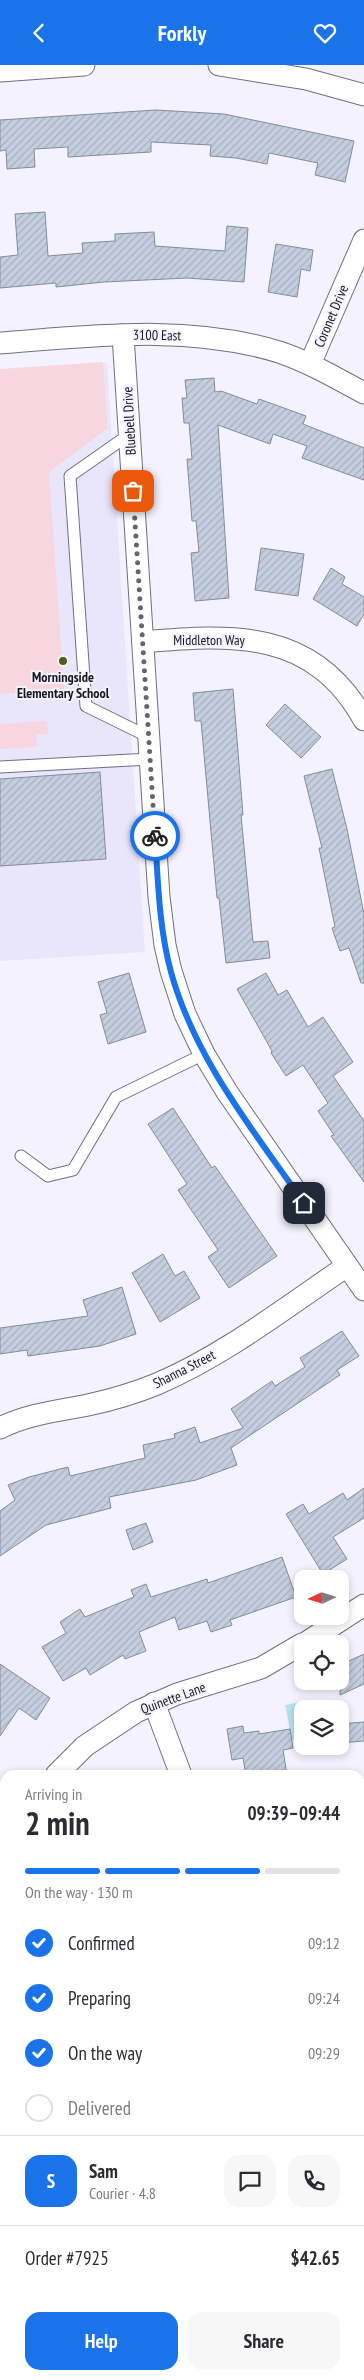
<!DOCTYPE html>
<html lang="en">
<head>
<meta charset="utf-8">
<style>
  body { margin:0; font-family:"PT Sans Narrow",sans-serif; background:#f7f7f7; color:#2b2b33; height:100vh; display:flex; flex-direction:column; font-size:19px; white-space:nowrap }
  * { box-sizing:border-box; margin:0 }
  p { font-size:16px; color:#7c7c81 }
  .icon { flex:none; width:28px; height:28px; fill:none; stroke:currentColor; stroke-width:2; stroke-linecap:round; stroke-linejoin:round }
  .map { position:relative; flex:1; overflow:hidden }
  .drawer { position:absolute; left:0px; top:1705px; width:365px; height:610px; display:flex; flex-direction:column; background:#fff; border-radius:15px 15px 0 0; box-shadow:0 2px 8px #0003 }
  .drawer>* { flex:none }
  .needle { width:32px; rotate:266deg }
  .controls { position:absolute; left:294px; top:1505px; display:grid; gap:10px }
  .controls a { display:grid; place-items:center; width:55px; height:55px; border-radius:10px; background:#fff; box-shadow:0 2px 8px #0003; font-size:25px }
  .pin { position:absolute; display:grid; place-items:center; width:42px; height:42px; color:#fff; margin:-21px; border-radius:10px; box-shadow:0 2px 8px #0006 }
  .courier { position:absolute; display:grid; place-items:center; width:50px; height:50px; margin:-25px; border:4px solid #1a73e8; border-radius:50%; background:#fff; color:#222; box-shadow:0 1px 6px #0007 }
  .head em { font-style:normal; font-weight:700 }
  .head div { display:flex; flex-direction:column-reverse }
  .head { display:flex; align-items:center; justify-content:space-between; height:85px; padding:0 25px }
  h1 { font-size:32px; font-weight:700; line-height:38px }
  .bar { display:grid; grid-template-columns:repeat(4,1fr); gap:8px 5px; align-content:center; height:60px; padding:0 25px }
  .bar i { height:6px; border-radius:4px; background:#e1e1e2 }
  .bar .current { background:#1a73e8 }
  .bar p { grid-column:span 4 }
  .line { display:flex; align-items:center; gap:12px; padding:0 25px; border-top:1px solid #e1e1e2 }
  .line div { flex:1 }
  .round { display:grid; place-items:center; flex:none; width:52px; height:52px; border-radius:15px; background:#f7f7f7 }
  ol { padding:0 25px; list-style:none }
  li { display:flex; align-items:center; gap:15px; height:55px }
  li p { margin-inline-start:auto }
  li .icon { padding:5px; border-radius:50%; background:#1a73e8; color:#fff; stroke-width:4 }
  li:last-child { color:#7c7c81 }
  li i { width:28px; height:28px; border:2px solid #e1e1e2; border-radius:50% }
  .action { display:flex; gap:10px; margin-top:auto; padding:10px 25px }
  .action a { flex:1; height:58px; border-radius:15px; background:#1a73e8; color:#fff; font-size:20px; font-weight:700; line-height:58px; text-align:center }
  .action a+a { background:#f7f7f7; color:#2b2b33 }
  header { display:flex; justify-content:space-between; align-items:center; height:65px; padding:0 25px; background:#1a73e8; color:#fff; font-size:22px; font-weight:700 }
  .map>svg:first-child { display:block }
  .built { fill:#e9e6fc }
  .green { fill:#f7d6df }
  .water { fill:#b9e2f3 }
  .building { fill:url(#building-hatch); stroke:#828c9c }
  .lines { fill:none; stroke-linecap:round; stroke-linejoin:round }
  .lane-casing { stroke:#716e7f; stroke-width:13 }
  .street-casing { stroke:#716e7f; stroke-width:23 }
  .lane { stroke:#fff; stroke-width:11 }
  .street { stroke:#fff; stroke-width:21 }
  .done { stroke:#66646d; stroke-width:5; stroke-dasharray:0 9 }
  .route { stroke:#1a73e8; stroke-width:6 }
  .poi-dot { fill:#4b6312; stroke:#f4f2fe; stroke-width:2 }
  .labels { text-anchor:middle; stroke-width:4; stroke-linejoin:round; paint-order:stroke }
  .street-label { font-size:14px; fill:#1a181f; stroke:#f4f2fe }
  .poi-label { font-size:14px; font-weight:bold; fill:#1a181f; stroke:#f4f2fe }
</style>
</head>
<body>
<header><svg class="icon" aria-label="back" viewBox="0 0 24 24"><path d="M15 5l-7 7 7 7"/></svg>Forkly<svg class="icon" aria-label="heart" viewBox="0 0 24 24"><path d="M12 20l-8-8c-3-5 5-10 8-4 3-6 11-1 8 4z"/></svg></header>
<div class="map">
<svg width="364" height="2315" viewBox="0 0 364 2315">
  <defs>
    <pattern id="building-hatch" width="6" height="6" patternUnits="userSpaceOnUse" patternTransform="scale(1.25)"><rect width="6" height="6" fill="#c3cedf"/><path d="M-1 1l2-2M0 6l6-6M5 7l2-2" fill="none" stroke="#a7b0bf"/></pattern>
  </defs>
  <rect width="100%" height="100%" fill="#f4f2fe"/>
  <path class="built" d="M107 298 145 887 0 896V305Z"/>
  <g class="green">
    <path d="M103 297 108 363 49 407 64 624 0 629V304Z"/>
    <path d="M47 656 48 669 36 670 37 682 0 684V659Z"/>
  </g>
  <path class="water" d="M301 1637 302 1673 292 1675 285 1640Z"/>
  <g class="building">
    <path d="M156 45 224 49 354 76 345 117 315 110 318 98 269 88 267 99 236 93 210 91 211 80 151 77V87L68 92V82L34 84 35 102 7 104 6 85 0 86V55Z"/>
    <path d="M45 147 48 191 83 188 82 178 115 176V169L154 167 155 181 225 186 227 161 248 163 244 217 187 213 104 217 56 222V218L0 223V192L18 190 15 149Z"/>
    <path d="M276 179 313 185 310 206 301 204 297 232 268 227Z"/>
    <path d="M214 313 215 327 221 326 257 339 259 334 306 351 303 359 364 383V415L302 393 307 381 273 369 270 379 218 360 229 533 195 536 191 488 199 487 196 456H192L187 394H192L189 358H184L182 333H187L185 315Z"/>
    <path d="M261 483 304 489 298 531 255 525Z"/>
    <path d="M331 503 345 512 342 519 364 532V549L357 561 313 534Z"/>
    <path d="M233 624 243 750H241L253 877 268 876 270 893 226 898 219 833H217L201 656H195L193 628Z"/>
    <path d="M285 639 321 672 301 693 266 660Z"/>
    <path d="M332 704 347 764 364 849V918H361L349 883 340 886 332 863 335 862 319 783H322L304 711Z"/>
    <path d="M100 707 106 794 0 801V714Z"/>
    <path d="M129 908 146 967 108 979 100 950 107 948 98 917Z"/>
    <path d="M266 908 278 930 287 925 308 962 323 952 353 997 333 1011 364 1056V1117L331 1071 334 1070 318 1046 328 1038 303 1000 286 1011 271 988 272 986 237 924Z"/>
    <path d="M173 1043 212 1103 215 1101 277 1191 229 1223 208 1192 218 1185 178 1125 187 1119 148 1059Z"/>
    <path d="M163 1189 175 1211 184 1206 200 1233 160 1257 132 1208Z"/>
    <path d="M122 1222 136 1269 100 1281 28 1291 27 1285 0 1289V1263L88 1251 83 1235Z"/>
    <path d="M342 1266 359 1291 337 1305 340 1310 231 1383 237 1400 196 1415 109 1432 111 1443 46 1460 0 1491V1446L15 1435 8 1420 29 1412 68 1402 70 1411 145 1393 143 1380 175 1373 174 1369 195 1362 200 1378 243 1363 231 1344 272 1316 275 1321 305 1302 300 1293Z"/>
    <path d="M364 1423V1453L333 1472 347 1494 323 1509 286 1449 303 1439 309 1449 343 1428 347 1435Z"/>
    <path d="M146 1458 153 1477 133 1485 126 1465Z"/>
    <path d="M282 1492 296 1532 230 1555 232 1560 211 1567 207 1556 179 1565 175 1552 139 1567 146 1586 125 1594 123 1590 90 1610 86 1603 63 1616 42 1582 66 1568 60 1557 80 1544 85 1552 134 1532 131 1525 146 1519 151 1532 207 1514 208 1518Z"/>
    <path d="M364 1589V1619L340 1630V1600Z"/>
    <path d="M0 1599 50 1633 36 1655 19 1643 0 1671Z"/>
    <path d="M364 1657V1676L340 1678V1659Z"/>
    <path d="M243 1661 244 1668 259 1666V1669L290 1664 293 1683 283 1685 287 1710H246L243 1693 232 1695 227 1664Z"/>
  </g>
  <g class="lines">
    <defs>
      <g id="lane">
        <path d="M130 369 70 411 86 641 149 672"/>
        <path d="M0 702 150 694"/>
        <path d="M21 1091 48 1111 73 1105 116 1032 204 989"/>
      </g>
      <g id="street">
        <path d="M219 0 306 14 364 30"/>
        <path d="M0 6 84 0"/>
        <path d="M123 270 159 832 165 880 171 906 185 949 204 989 227 1027 364 1225"/>
        <path d="M0 278C93 271 188 259 279 287 309 297 336 313 364 328"/>
        <path d="M310 299 364 175"/>
        <path d="M143 577C232 569 314 564 364 655"/>
        <path d="M0 1363C28 1349 58 1346 88 1340 111 1335 135 1328 157 1319 225 1290 286 1242 347 1201"/>
        <path d="M304 1579 364 1540"/>
        <path d="M154 1638 181 1710"/>
        <path d="M56 1710 85 1681 136 1647 177 1629 261 1603 302 1579"/>
        <path d="M0 1783 5 1777"/>
        <path d="M239 2310 240 2315"/>
      </g>
    </defs>
    <use href="#lane" class="lane-casing"/>
    <use href="#street" class="street-casing"/>
    <use href="#lane" class="lane"/>
    <use href="#street" class="street"/>
  </g>
  <g class="lines">
    <path class="done" d="M133 426 155 771"/>
    <path class="route" d="M155 771C158 816 159 863 171 907 195 994 253 1065 304 1138"/>
  </g>
  <circle class="poi-dot" cx="63" cy="596" r="5"/>
  <g class="labels">
    <g class="street-label">
      <text transform="translate(331 251) rotate(-67)" y="5">Coronet Drive</text>
      <text transform="translate(157 270) rotate(1)" y="5">3100 East</text>
      <text transform="translate(129 356) rotate(-93)" y="5">Bluebell Drive</text>
      <text x="209" y="580">Middleton Way</text>
      <text transform="translate(184 1304) rotate(-27)" y="5">Shanna Street</text>
      <text transform="translate(173 1633) rotate(-20)" y="5">Quinette Lane</text>
    </g>
    <g class="poi-label">
      <text x="63" y="617">Morningside<tspan x="63" dy="16">Elementary School</tspan></text>
    </g>
  </g>
</svg>
<div class="controls">
<a><svg class="needle" viewBox="-14 -14 28 28"><path d="M0-13l5 13h-10z" fill="#e53935"/><path d="M0 13l5-13h-10z" fill="#7c7c81"/></svg></a>
<a><svg class="icon" aria-label="locate" viewBox="0 0 24 24"><circle cx="12" cy="12" r="6"/><path d="M12 2v4M12 18v4M2 12h4M18 12h4"/></svg></a>
<a><svg class="icon" aria-label="layers" viewBox="0 0 24 24"><path d="M12 4l9 5-9 5-9-5zM3 14l9 5 9-5"/></svg></a>
</div>
<div class="pin" style="left:133px;top:426px;background:#ea580c"><svg class="icon" aria-label="bag" viewBox="0 0 24 24"><path d="M5 8h14l-1 12H6zM9 8a3 3 0 0 1 6 0"/></svg></div>
<div class="pin" style="left:304px;top:1138px;background:#1f2937"><svg class="icon" aria-label="home" viewBox="0 0 24 24"><path d="M3 11l9-7 9 7M6 9v11h12V9"/></svg></div>
<div class="courier" style="left:155px;top:771px"><svg class="icon" aria-label="bike" viewBox="0 0 24 24"><circle cx="6" cy="16" r="4"/><circle cx="18" cy="16" r="4"/><path d="M6 16l4-8h5l3 8M10 8l3 8H6M13 5h3"/></svg></div>
<section class="drawer">
<div class="head"><div><h1>2 min</h1><p>Arriving in</p></div><em>09:39–09:44</em></div>
<div class="bar"><i class="current"></i><i class="current"></i><i class="current"></i><i></i><p>On the way · 130 m</p></div>
<ol>
<li><svg class="icon" aria-label="check" viewBox="0 0 24 24"><path d="M5 12l5 5 9-10"/></svg>Confirmed<p>09:12</p></li>
<li><svg class="icon" aria-label="check" viewBox="0 0 24 24"><path d="M5 12l5 5 9-10"/></svg>Preparing<p>09:24</p></li>
<li><svg class="icon" aria-label="check" viewBox="0 0 24 24"><path d="M5 12l5 5 9-10"/></svg>On the way<p>09:29</p></li>
<li><i></i>Delivered</li>
</ol>
<div class="line" style="height:90px"><b class="round" style="background:#1a73e8;color:#fff">S</b><div><b>Sam</b><p>Courier · 4.8</p></div><a class="round"><svg class="icon" aria-label="chat" viewBox="0 0 24 24"><path d="M4 5h16v11H9l-5 4z"/></svg></a><a class="round"><svg class="icon" aria-label="phone" viewBox="0 0 24 24"><path d="M5 4h4l2 5-3 2q2 4 5 5l2-3 5 2v4C11 20 4 13 5 4z"/></svg></a></div>
<div class="line" style="height:65px"><div>Order #7925</div><b>$42.65</b></div>
<div class="action"><a>Help</a><a>Share</a></div>
</section>
</div>
</body>
</html>
